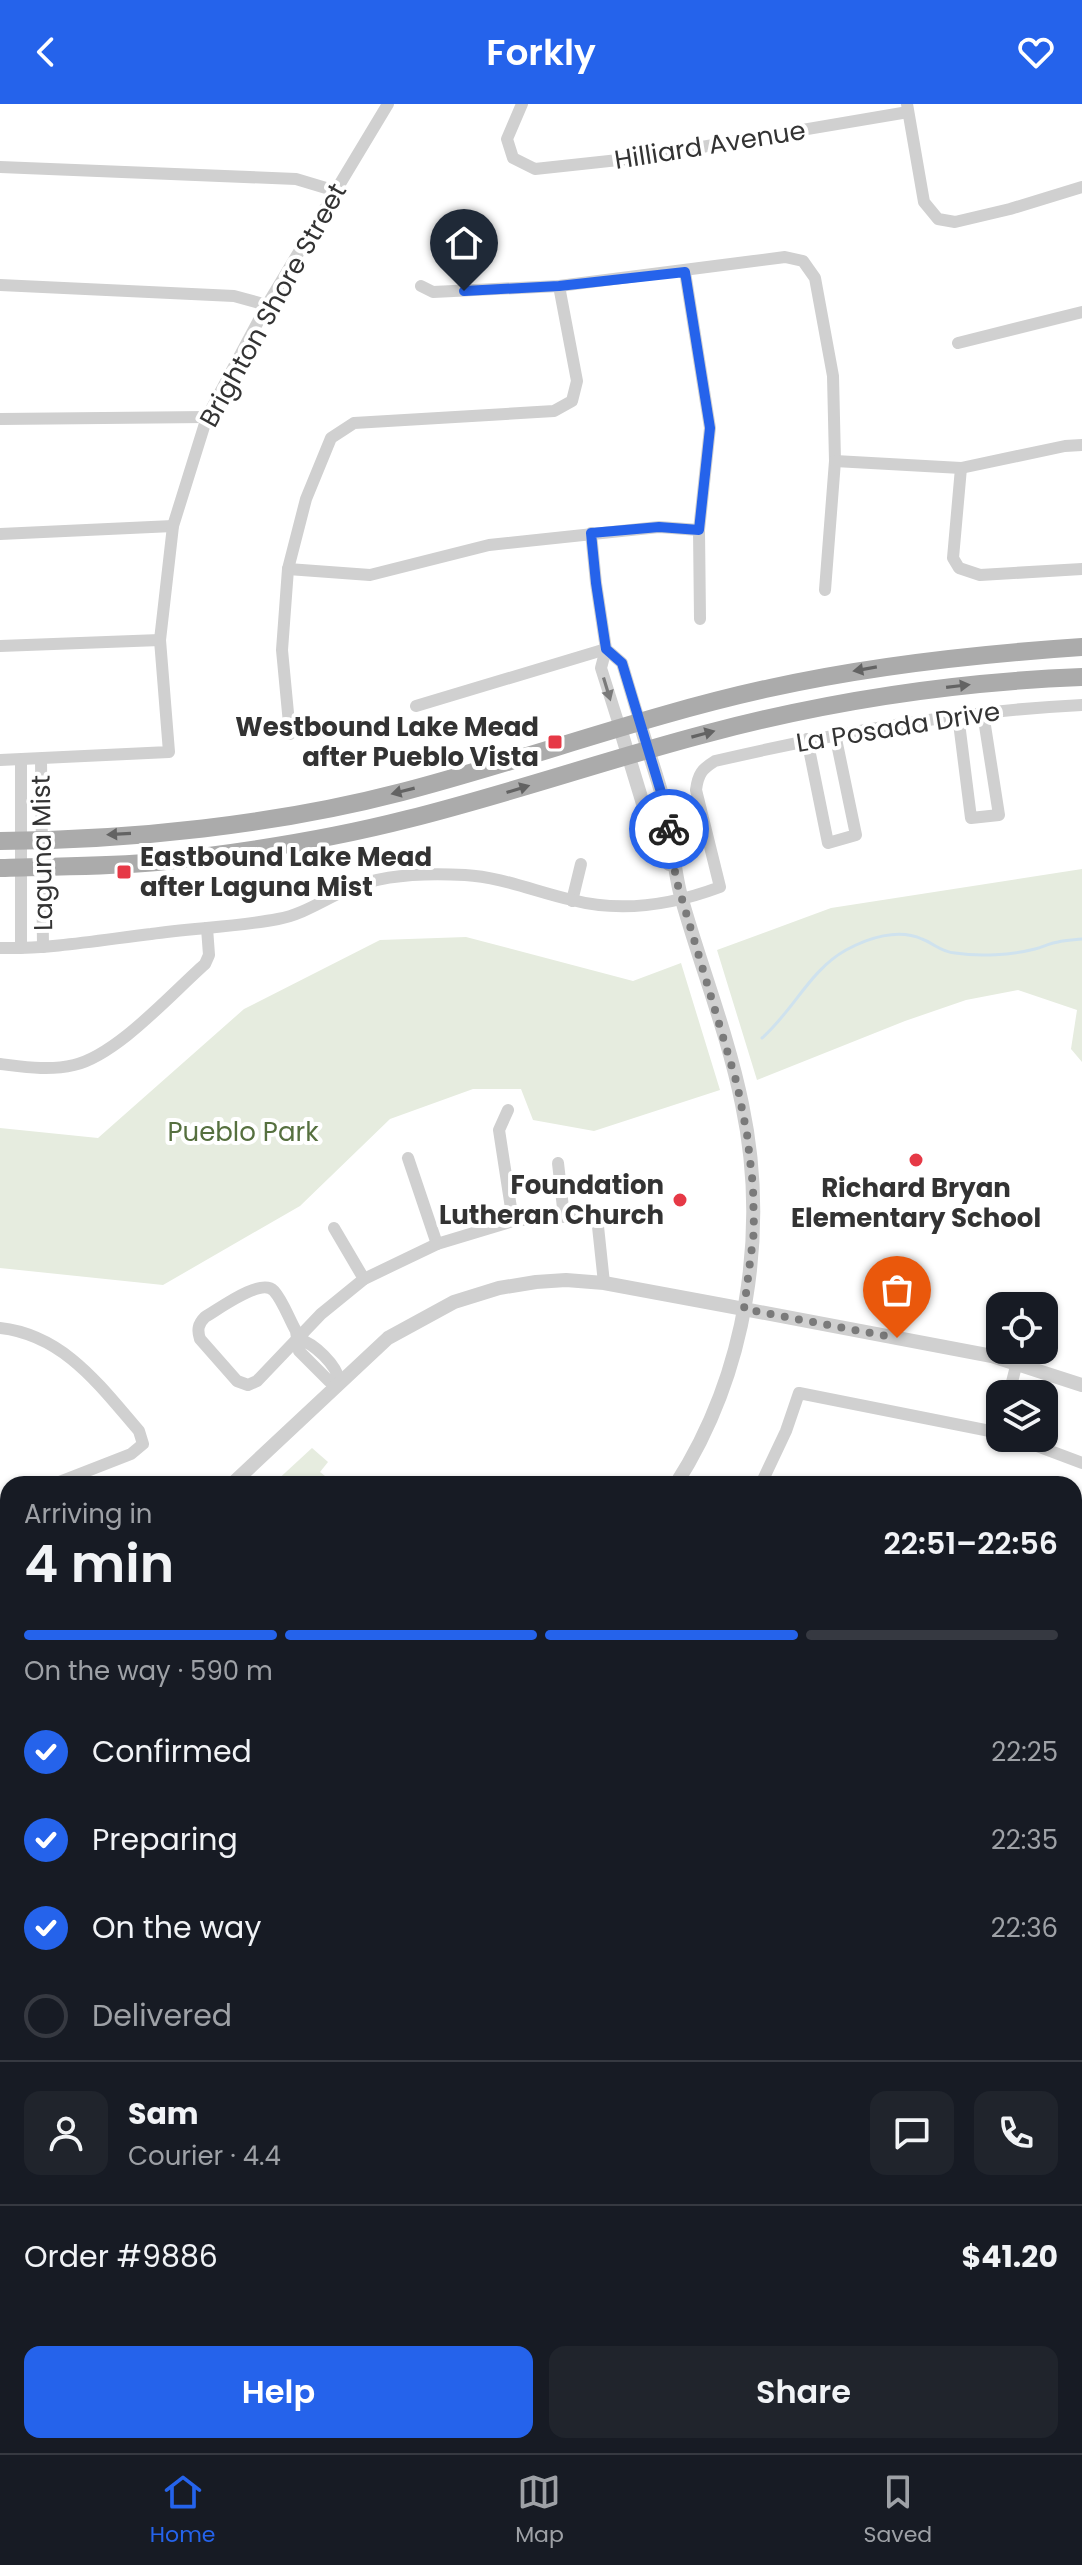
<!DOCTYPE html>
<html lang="en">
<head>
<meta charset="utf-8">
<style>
  body { margin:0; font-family:Poppins,sans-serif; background:#20242c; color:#f1f3f6; height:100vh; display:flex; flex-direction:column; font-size:30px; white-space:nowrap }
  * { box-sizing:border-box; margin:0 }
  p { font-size:26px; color:#9ea1a6 }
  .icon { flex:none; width:44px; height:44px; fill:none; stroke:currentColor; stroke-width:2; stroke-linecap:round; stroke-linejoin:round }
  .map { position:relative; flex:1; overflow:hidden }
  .drawer { position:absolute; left:0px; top:1372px; width:1082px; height:978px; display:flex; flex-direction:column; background:#171b24; border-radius:24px 24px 0 0; box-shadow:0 2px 6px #0004 }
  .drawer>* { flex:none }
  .fabs { position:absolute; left:986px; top:1188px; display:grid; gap:16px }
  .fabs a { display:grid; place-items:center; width:72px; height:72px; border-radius:16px; background:#171b24; box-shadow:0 2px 6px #0004; font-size:40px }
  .pin { position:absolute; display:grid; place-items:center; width:68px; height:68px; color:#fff; margin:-82px -34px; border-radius:50% 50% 50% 0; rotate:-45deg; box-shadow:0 0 8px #0007 }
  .pin .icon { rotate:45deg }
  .courier { position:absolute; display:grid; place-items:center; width:80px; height:80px; margin:-40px; border:6px solid #2563eb; border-radius:50%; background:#fff; color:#222; box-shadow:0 2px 10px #0007 }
  .summary em { font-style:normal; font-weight:600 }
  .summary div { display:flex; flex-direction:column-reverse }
  .summary { display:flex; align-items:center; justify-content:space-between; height:136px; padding:0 24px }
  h1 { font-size:52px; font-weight:600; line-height:60px }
  .bar { display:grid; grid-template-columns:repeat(4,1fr); gap:12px 8px; align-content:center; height:96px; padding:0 24px }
  .bar i { height:10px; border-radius:6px; background:#363941 }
  .bar .selected { background:#2563eb }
  .bar p { grid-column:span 4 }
  .line { display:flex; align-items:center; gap:20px; padding:0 24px; border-top:2px solid #363941 }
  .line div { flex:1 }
  .round { display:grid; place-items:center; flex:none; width:84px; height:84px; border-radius:16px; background:#20242c }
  ol { padding:0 24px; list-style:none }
  li { display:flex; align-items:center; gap:24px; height:88px }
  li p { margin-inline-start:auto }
  li .icon { padding:8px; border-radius:50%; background:#2563eb; color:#fff; stroke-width:4 }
  li:last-child { color:#9ea1a6 }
  li i { width:44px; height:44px; border:4px solid #363941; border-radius:50% }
  .cta { display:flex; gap:16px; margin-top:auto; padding:16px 24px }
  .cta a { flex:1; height:92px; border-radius:16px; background:#2563eb; color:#fff; font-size:32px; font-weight:600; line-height:92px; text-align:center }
  .cta a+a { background:#20242c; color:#f1f3f6 }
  header { display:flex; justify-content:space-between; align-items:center; height:104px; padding:0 24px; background:#2563eb; color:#fff; font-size:36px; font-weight:600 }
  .menu { display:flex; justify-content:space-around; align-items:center; height:112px; border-top:2px solid #363941; background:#171b24; font-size:22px; color:#9ea1a6 }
  .menu a { display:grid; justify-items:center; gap:4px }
  .menu .selected { color:#2563eb }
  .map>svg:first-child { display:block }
  .green { fill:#e6ecdf }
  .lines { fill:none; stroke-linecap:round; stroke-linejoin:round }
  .stream { stroke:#cfe2ee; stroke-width:3 }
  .minor { stroke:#d0d0d0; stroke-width:12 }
  .tertiary { stroke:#d0d0d0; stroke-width:14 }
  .secondary { stroke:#bdbdbd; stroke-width:16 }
  .primary { stroke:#ababab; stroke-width:18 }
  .oneway { fill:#636363 }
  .oneway2 { fill:#7a7a7a }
  .done { stroke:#7a7a7a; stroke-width:8; stroke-dasharray:0 14.4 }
  .route { stroke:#2563eb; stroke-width:10 }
  .poi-dot { fill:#e63946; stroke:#fff; stroke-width:3 }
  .labels { text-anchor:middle; stroke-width:8; stroke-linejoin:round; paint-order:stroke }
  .street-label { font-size:26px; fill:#333; stroke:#fff }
  .poi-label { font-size:26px; font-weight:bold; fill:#333; stroke:#fff; text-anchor:end }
  .park-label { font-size:26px; fill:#56703f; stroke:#fff }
</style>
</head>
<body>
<header><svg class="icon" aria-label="back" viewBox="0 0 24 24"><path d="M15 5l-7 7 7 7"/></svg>Forkly<svg class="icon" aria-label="heart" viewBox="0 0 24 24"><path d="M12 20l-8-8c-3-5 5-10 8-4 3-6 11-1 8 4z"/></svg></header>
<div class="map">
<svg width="1082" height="2349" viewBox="0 0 1082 2349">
  <rect width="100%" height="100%" fill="#fff"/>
  <g class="green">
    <path d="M1082 765V958L1071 945 1077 906 1018 886 966 896 905 917 757 976 717 846 831 804Z"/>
    <path d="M466 833 633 877 681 859 720 986 594 1027 533 1016 521 985H473L390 1015 300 1102 163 1181 0 1164V1024L98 1034 244 905 380 836Z"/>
    <path d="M312 1344 328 1358 320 1368 335 1380H273Z"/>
  </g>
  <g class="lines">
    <path class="stream" d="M762 934C793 907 810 866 846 846 868 834 898 824 922 835 935 840 941 848 955 849 980 853 1011 851 1035 845 1043 843 1050 839 1058 838 1066 836 1074 836 1082 835"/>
    <g class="minor">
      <path d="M522 0 507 35 513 54 535 65 637 54 908 8"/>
      <path d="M907 0 924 98 938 115 955 118 1010 105 1082 83"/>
      <path d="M0 63 296 75 336 87"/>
      <path d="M685 168 710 324 699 426 700 515"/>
      <path d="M0 181 234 192 267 201"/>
      <path d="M421 182 433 188 559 182 785 153 803 157 815 174 833 272 835 357 825 486"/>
      <path d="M958 239 1082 208"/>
      <path d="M0 315 207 313"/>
      <path d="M835 357 961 364 1065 342 1082 341"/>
      <path d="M961 364 953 454 959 464 980 471 1082 465"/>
      <path d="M591 429 596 479 606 545 601 564 620 624"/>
      <path d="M0 430 173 422"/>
      <path d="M288 465 370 471 489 441 659 423 699 426"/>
      <path d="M0 542 160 536"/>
      <path d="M606 545 622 559 640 619"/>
      <path d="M416 602 606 545"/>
      <path d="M958 611 971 714 999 711 983 609"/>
      <path d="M290 630 282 546 288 465 306 395 331 334 354 319 554 307 572 297 577 277 559 182"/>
      <path d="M807 635 828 739 856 731 835 630"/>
      <path d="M41 655 43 843"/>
      <path d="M0 656 169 648 160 536 173 422 207 313 267 201 388 0"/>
      <path d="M572 797 581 760"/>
      <path d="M0 844C51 845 101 836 151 830 193 824 236 823 278 815 305 810 326 794 351 784 384 770 430 769 465 771 502 773 536 788 572 796 622 809 672 801 720 783L696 686C698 670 702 665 715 657 836 629 957 607 1082 601"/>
      <path d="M21 844V656"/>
      <path d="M0 960C25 963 49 967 74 961 117 951 171 890 205 860L209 851 207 824"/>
      <path d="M508 1006 499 1026 513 1117"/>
      <path d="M408 1054 437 1140"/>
      <path d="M558 1059 564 1113"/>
      <path d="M334 1124 364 1175"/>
      <path d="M0 1224C64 1231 100 1282 139 1327L143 1340 131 1350 54 1380"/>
      <path d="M297 1234C315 1240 336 1260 340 1278L329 1277 299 1247 296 1227C289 1215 283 1197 274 1187 261 1173 219 1205 205 1213 198 1220 197 1226 200 1235L237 1277 248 1281 257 1277 321 1210 364 1175 437 1140 513 1117 591 1109 597 1113 604 1179"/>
      <path d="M1009 1290 1017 1258"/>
      <path d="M1016 1334 1082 1359"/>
      <path d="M761 1380 786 1327 799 1289 1000 1329"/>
      <path d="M0 1401 8 1398"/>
      <path d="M1074 1472 1082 1476"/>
      <path d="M0 1552 8 1578"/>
      <path d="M1074 1611 1082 1595"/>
      <path d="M1074 1839 1082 1838"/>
      <path d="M0 1845 8 1844"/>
      <path d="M0 2057 8 2056"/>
      <path d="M1074 2113 1078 2143"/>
      <path d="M0 2309 6 2349"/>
      <path d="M1074 2329 1082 2328"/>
      <path d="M135 2342 136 2349"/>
      <path d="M625 2342 626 2349"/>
      <path d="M948 2345 974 2342"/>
      <path d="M285 2349 295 2342"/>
      <path d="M884 2349 914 2345"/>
    </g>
    <g class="tertiary">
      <path d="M640 619C648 648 659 677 666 706 673 735 673 766 682 796 701 863 728 931 742 1000 769 1128 747 1269 676 1380"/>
      <path d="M620 624 647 713 669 760"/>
      <path d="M232 1380 388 1234 454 1198 499 1184 536 1178 566 1176 604 1179 728 1202 992 1252 1082 1281"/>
      <path d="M0 1485 8 1483"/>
      <path d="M948 2342 949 2349"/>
    </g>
    <g class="secondary">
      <path d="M1074 2006 1082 2005"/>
      <path d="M0 2147 8 2145"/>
    </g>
    <g class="primary">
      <path d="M0 737C132 736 275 721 402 688 525 656 646 611 770 584 873 561 977 550 1082 543"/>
      <path d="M0 764C52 762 105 763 157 758 241 749 326 736 408 715 508 690 606 656 705 630 828 597 955 578 1082 573"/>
    </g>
  </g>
  <defs><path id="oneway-solid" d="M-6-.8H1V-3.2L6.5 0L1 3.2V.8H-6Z" transform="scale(2)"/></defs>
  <g class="oneway">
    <use href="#oneway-solid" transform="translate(865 565) rotate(170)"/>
    <use href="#oneway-solid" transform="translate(958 582) rotate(-7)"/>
    <use href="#oneway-solid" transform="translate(703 630) rotate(-15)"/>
    <use href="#oneway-solid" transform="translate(518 685) rotate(-17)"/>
    <use href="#oneway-solid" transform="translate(403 687) rotate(166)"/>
    <use href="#oneway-solid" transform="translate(119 730) rotate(177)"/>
  </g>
  <use class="oneway2" href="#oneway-solid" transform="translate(607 585) rotate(73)"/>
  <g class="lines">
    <path class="done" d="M669 725 676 775 737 980 747 1030 753 1082 754 1127 744 1205 897 1234"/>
    <path class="route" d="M464 187 559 182 685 168 710 324 699 426 659 423 591 429 596 479 606 545 622 559 667 708 669 725"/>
  </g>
  <g class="poi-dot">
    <rect x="547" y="630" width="16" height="16" rx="4"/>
    <rect x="116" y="760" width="16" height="16" rx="4"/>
    <circle cx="916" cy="1056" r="8"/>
    <circle cx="680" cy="1096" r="8"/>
  </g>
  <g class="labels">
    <g class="street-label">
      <text transform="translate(710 41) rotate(-9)" y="9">Hilliard Avenue</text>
      <text transform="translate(273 201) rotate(-61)" y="9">Brighton Shore Street</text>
      <text transform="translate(898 623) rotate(-9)" y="9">La Posada Drive</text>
      <text transform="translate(42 749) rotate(-91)" y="9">Laguna Mist</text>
    </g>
    <g class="poi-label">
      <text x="539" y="632">Westbound Lake Mead<tspan x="539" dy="30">after Pueblo Vista</tspan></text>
      <text x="140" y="762" text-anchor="start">Eastbound Lake Mead<tspan x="140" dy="30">after Laguna Mist</tspan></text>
      <text x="664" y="1090">Foundation<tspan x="664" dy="30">Lutheran Church</tspan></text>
      <text x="916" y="1093" text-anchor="middle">Richard Bryan<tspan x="916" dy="30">Elementary School</tspan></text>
    </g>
    <g class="park-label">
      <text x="243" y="1037">Pueblo Park</text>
    </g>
  </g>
</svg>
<div class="fabs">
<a><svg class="icon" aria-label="locate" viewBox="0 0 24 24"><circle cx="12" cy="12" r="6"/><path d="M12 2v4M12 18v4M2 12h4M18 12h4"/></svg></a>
<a><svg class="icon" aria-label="layers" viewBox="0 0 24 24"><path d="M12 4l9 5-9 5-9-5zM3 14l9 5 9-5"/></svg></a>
</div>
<div class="pin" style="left:897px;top:1234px;background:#ea580c"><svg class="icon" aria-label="bag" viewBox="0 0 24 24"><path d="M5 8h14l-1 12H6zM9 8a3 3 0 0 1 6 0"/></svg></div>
<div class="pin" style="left:464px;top:187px;background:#1f2937"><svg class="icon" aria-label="home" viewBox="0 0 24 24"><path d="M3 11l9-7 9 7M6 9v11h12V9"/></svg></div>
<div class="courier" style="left:669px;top:725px"><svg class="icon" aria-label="bike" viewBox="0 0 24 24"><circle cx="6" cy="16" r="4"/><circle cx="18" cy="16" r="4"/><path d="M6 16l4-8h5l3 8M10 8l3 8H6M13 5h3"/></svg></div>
<section class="drawer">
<div class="summary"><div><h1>4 min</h1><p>Arriving in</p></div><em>22:51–22:56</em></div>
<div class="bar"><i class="selected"></i><i class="selected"></i><i class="selected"></i><i></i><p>On the way · 590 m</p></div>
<ol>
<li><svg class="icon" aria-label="check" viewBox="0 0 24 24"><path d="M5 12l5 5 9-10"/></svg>Confirmed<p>22:25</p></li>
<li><svg class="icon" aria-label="check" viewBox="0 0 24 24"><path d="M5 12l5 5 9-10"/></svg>Preparing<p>22:35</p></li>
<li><svg class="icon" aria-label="check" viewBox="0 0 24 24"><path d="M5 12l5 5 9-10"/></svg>On the way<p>22:36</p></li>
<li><i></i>Delivered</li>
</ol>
<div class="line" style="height:144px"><a class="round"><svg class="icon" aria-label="person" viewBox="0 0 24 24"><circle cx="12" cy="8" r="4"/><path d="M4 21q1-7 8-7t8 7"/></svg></a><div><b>Sam</b><p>Courier · 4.4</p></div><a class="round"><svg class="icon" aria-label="chat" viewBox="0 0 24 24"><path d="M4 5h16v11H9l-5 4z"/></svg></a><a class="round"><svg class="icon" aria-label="phone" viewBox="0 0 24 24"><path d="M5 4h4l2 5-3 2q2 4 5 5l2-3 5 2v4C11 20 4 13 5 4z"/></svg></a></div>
<div class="line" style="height:104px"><div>Order #9886</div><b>$41.20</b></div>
<div class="cta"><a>Help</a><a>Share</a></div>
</section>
</div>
<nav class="menu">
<a class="selected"><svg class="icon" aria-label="home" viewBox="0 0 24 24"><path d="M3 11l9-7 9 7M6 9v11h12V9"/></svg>Home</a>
<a><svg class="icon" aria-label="map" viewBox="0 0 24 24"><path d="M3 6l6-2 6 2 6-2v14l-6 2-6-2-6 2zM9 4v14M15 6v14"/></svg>Map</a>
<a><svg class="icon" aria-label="saved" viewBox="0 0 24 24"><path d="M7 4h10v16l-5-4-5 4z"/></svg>Saved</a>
</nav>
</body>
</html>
